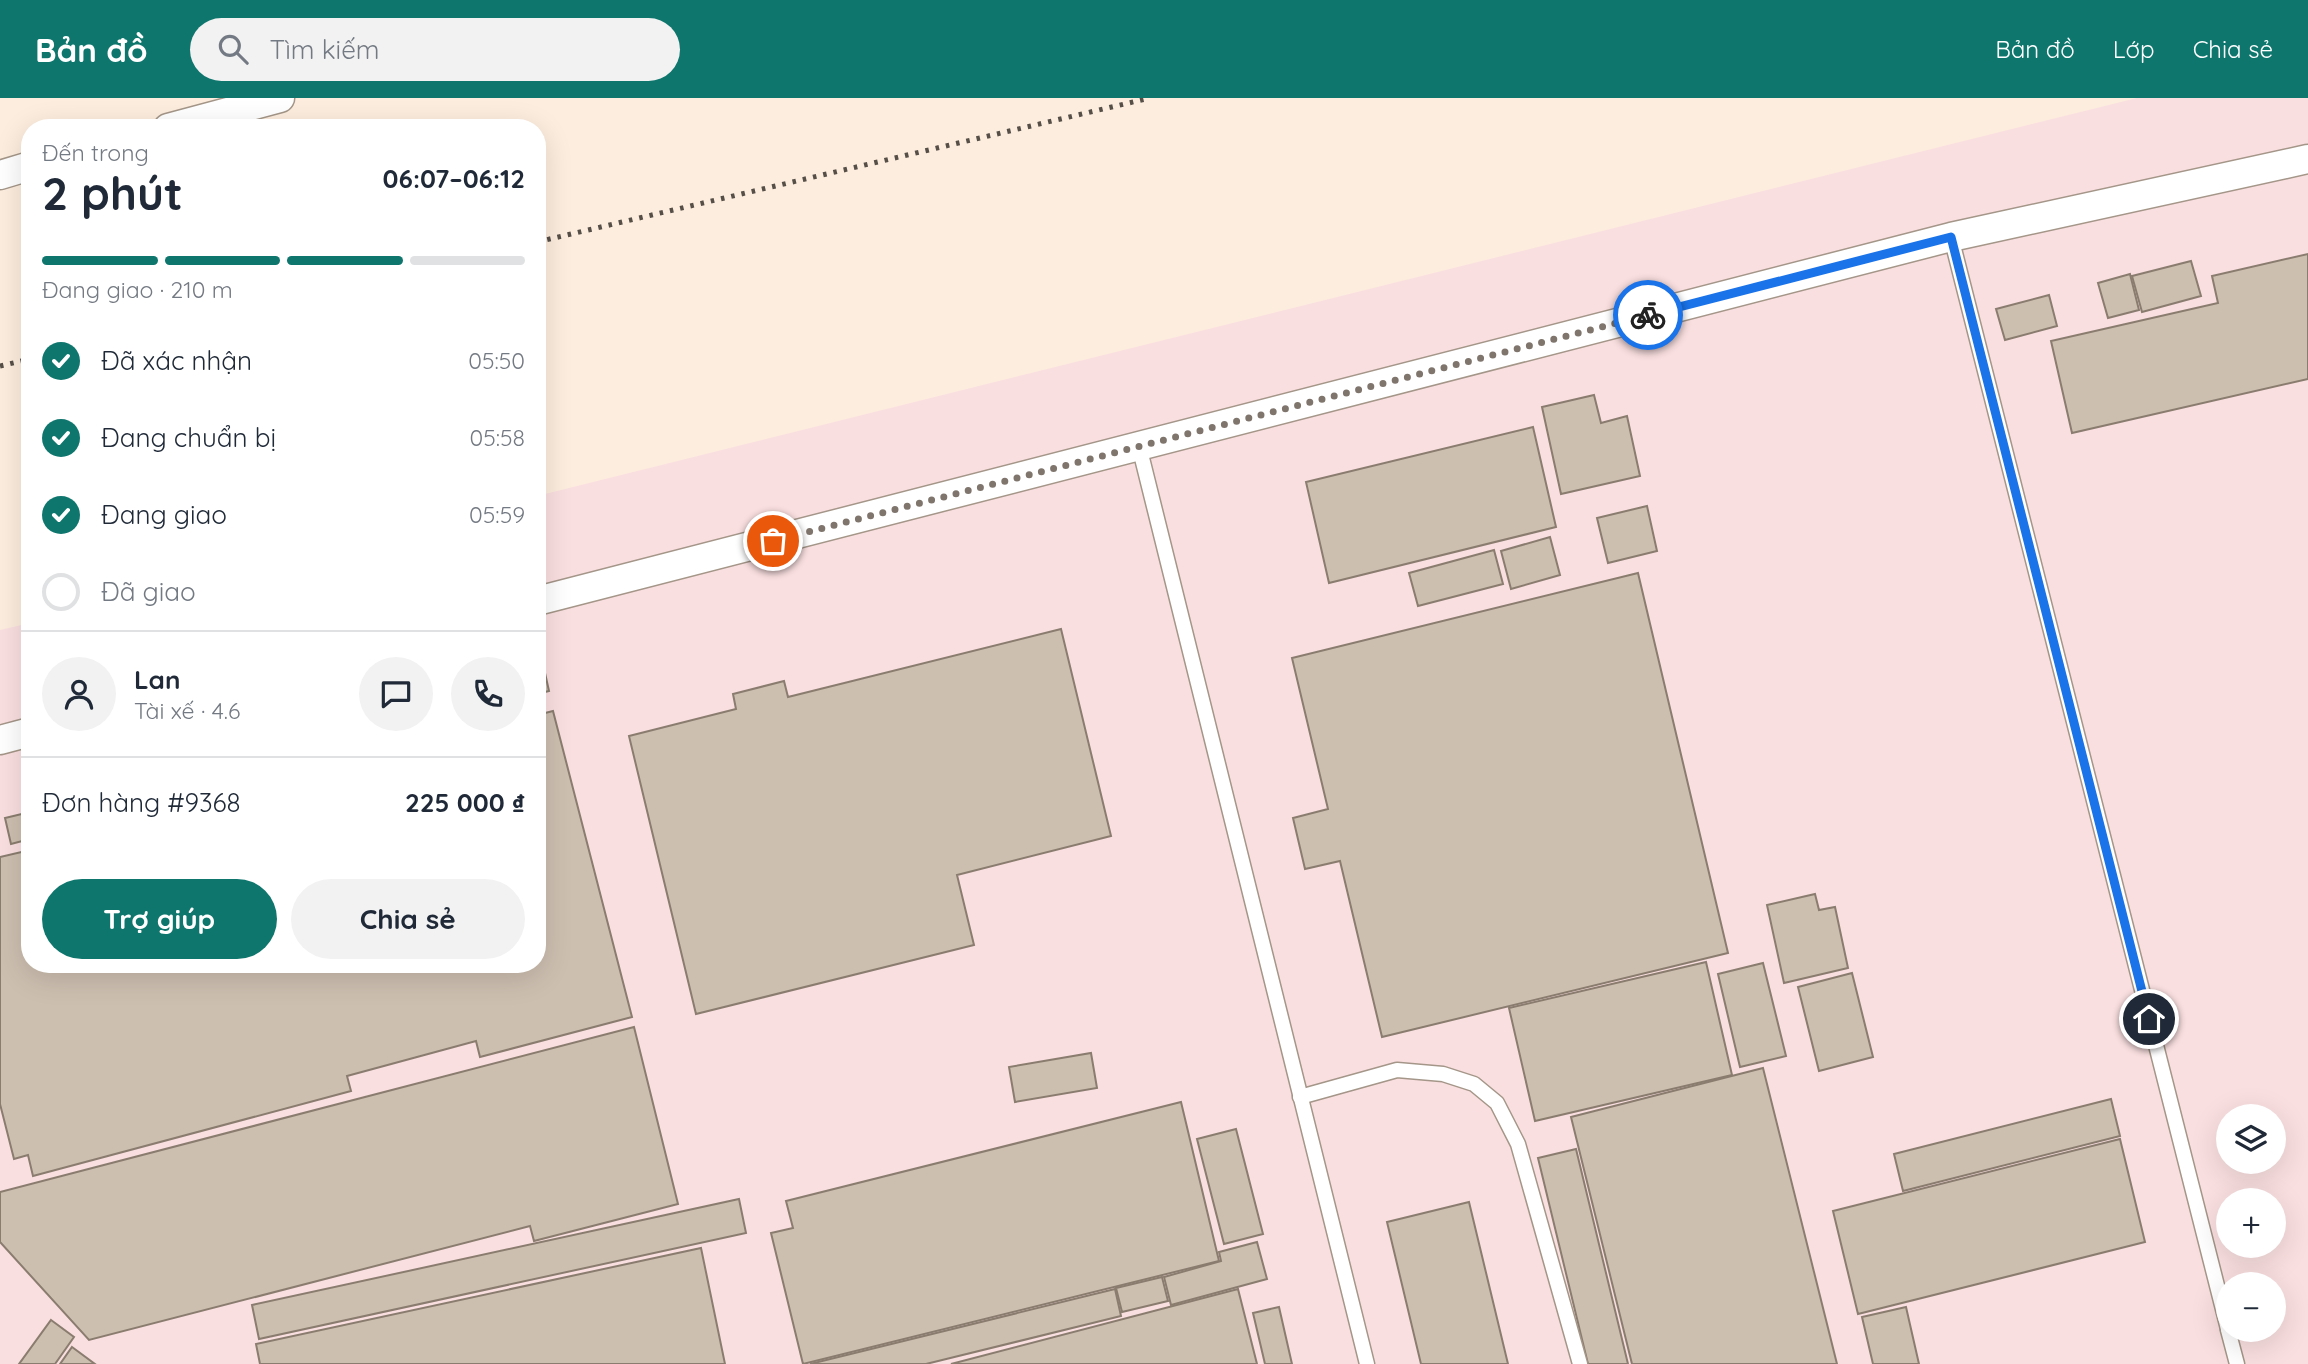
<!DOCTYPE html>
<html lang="vi">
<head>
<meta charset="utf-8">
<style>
  body { margin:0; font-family:Quicksand,sans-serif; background:#f2f2f3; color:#1f2937; height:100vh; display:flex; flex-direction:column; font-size:26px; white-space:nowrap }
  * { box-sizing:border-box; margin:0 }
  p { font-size:23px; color:#747a83 }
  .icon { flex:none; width:38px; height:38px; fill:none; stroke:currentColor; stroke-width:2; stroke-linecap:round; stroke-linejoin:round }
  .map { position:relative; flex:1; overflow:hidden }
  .sheet { position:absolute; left:21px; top:21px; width:525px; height:854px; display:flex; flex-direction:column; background:#fff; border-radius:28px; box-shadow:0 7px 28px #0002 }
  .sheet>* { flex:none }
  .controls { position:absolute; left:2216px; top:1006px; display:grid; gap:14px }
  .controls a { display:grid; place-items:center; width:70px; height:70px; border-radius:50%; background:#fff; box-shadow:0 7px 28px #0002; font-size:35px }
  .pin { position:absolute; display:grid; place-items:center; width:60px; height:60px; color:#fff; margin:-30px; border:4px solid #fff; border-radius:50%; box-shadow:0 2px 7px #0007 }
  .courier { position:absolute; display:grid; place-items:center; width:70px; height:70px; margin:-35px; border:5px solid #1a73e8; border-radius:50%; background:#fff; color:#222; box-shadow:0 2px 9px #0007 }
  .summary em { font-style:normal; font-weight:800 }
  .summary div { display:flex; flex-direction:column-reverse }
  .summary { display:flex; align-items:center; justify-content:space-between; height:119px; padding:0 21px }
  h1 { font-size:46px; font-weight:800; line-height:52px }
  .bar { display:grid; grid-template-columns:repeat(4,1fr); gap:10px 7px; align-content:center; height:84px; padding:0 21px }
  .bar i { height:9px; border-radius:5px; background:#e0e1e3 }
  .bar .on { background:#0f766e }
  .bar p { grid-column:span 4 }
  .line { display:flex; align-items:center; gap:18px; padding:0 21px; border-top:2px solid #e0e1e3 }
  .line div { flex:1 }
  .round { display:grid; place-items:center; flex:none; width:74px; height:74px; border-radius:37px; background:#f2f2f3 }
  ol { padding:0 21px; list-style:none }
  li { display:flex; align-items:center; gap:21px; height:77px }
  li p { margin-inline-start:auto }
  li .icon { padding:7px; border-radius:50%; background:#0f766e; color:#fff; stroke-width:4 }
  li:last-child { color:#747a83 }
  li i { width:38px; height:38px; border:4px solid #e0e1e3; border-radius:50% }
  .primary-button { display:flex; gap:14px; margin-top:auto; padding:14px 21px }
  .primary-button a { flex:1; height:80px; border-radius:42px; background:#0f766e; color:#fff; font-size:28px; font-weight:800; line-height:80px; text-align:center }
  .primary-button a+a { background:#f2f2f3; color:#1f2937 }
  header { display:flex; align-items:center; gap:42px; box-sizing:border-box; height:98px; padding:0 35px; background:#0f766e; color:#fff }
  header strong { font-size:33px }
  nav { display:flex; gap:38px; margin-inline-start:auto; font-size:24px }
  .search { width:490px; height:63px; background:#f2f2f3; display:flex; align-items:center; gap:18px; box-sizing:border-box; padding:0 24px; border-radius:38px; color:#747a83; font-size:26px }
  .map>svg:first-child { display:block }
  .industrial { fill:#fadfe0; fill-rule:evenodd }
  .building { fill:#cdbfb0; stroke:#8a7d6f; stroke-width:2 }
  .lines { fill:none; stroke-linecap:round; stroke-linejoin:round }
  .lane-casing { stroke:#a49688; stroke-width:17 }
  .street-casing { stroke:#a49688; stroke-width:31 }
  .lane { stroke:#fff; stroke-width:14 }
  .street { stroke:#fff; stroke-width:28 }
  .rail { stroke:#564f48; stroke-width:5; stroke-dasharray:3.5 7; stroke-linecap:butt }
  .done { stroke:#7f756d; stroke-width:7; stroke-dasharray:0 12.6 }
  .route { stroke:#1a73e8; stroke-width:9 }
</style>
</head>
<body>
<header>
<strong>Bản đồ</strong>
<div class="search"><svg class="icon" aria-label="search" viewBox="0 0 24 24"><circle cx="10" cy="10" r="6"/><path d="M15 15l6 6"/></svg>Tìm kiếm</div>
<nav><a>Bản đồ</a><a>Lớp</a><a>Chia sẻ</a></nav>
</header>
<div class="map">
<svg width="2308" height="1266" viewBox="0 0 2308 1266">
  <rect width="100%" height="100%" fill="#fdedde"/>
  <path class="industrial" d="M2137 0H2308V1266H0V532L30 525V866H537V398ZM2228 1018H2273V1064H2228ZM2228 1102H2273V1148H2228ZM2228 1186H2273V1232H2228Z"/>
  <g class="building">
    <path d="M2308 156V281L2072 335 2051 243 2218 205 2212 178Z"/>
    <path d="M2191 163 2201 198 2142 214 2132 178Z"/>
    <path d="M2130 176 2139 212 2108 220 2098 185Z"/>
    <path d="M2049 197 2057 228 2005 242 1996 211Z"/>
    <path d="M1594 297 1601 325 1627 318 1640 378 1561 396 1542 309Z"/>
    <path d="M1533 329 1556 429 1329 485 1306 384Z"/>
    <path d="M1647 408 1657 453 1608 465 1597 420Z"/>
    <path d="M1550 439 1560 477 1511 491 1501 453Z"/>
    <path d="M1494 452 1503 486 1418 508 1409 475Z"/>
    <path d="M1638 475 1728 855 1382 939 1340 763 1305 771 1293 720 1328 711 1292 560Z"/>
    <path d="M1061 531 1111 738 957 777 974 847 696 916 629 638 736 611 733 596 784 583 788 599Z"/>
    <path d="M545 575 549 593 537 596V577Z"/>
    <path d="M553 613 632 919 480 959 476 943 347 978 351 993 33 1078 28 1057 14 1061 0 1006V759L30 752V866H537V617Z"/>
    <path d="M30 714V741L11 746 5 720Z"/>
    <path d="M1815 796 1819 812 1835 809 1848 870 1784 885 1767 807Z"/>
    <path d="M1706 864 1732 977 1535 1023 1509 910Z"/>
    <path d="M1763 865 1786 958 1740 969 1718 876Z"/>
    <path d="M1852 875 1873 959 1819 973 1798 889Z"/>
    <path d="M634 929 678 1106 534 1143 530 1128 89 1242 0 1144V1094Z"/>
    <path d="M1091 955 1097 990 1015 1004 1009 969Z"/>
    <path d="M1763 970 1837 1266H1632L1571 1019Z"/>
    <path d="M2111 1001 2120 1038 1903 1093 1894 1056Z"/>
    <path d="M1181 1004 1219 1163 803 1266 771 1135 793 1130 786 1103Z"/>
    <path d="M1236 1031 1263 1136 1224 1146 1197 1041Z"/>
    <path d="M2120 1041 2145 1144 1858 1216 1833 1113Z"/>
    <path d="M1576 1051 1628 1266H1588L1538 1060Z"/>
    <path d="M739 1101 746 1135 259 1241 252 1207Z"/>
    <path d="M1469 1104 1508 1266H1421L1387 1124Z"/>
    <path d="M1257 1144 1267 1181 1171 1207 1164 1179 1221 1163 1219 1154Z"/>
    <path d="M701 1150 725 1266H260L256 1246Z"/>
    <path d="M1162 1179 1168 1203 1122 1214 1116 1190Z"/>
    <path d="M1115 1191 1121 1218 926 1266H810Z"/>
    <path d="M1238 1191 1257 1266H951Z"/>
    <path d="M1279 1209 1292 1266H1265L1253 1215Z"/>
    <path d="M1906 1209 1919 1266H1873L1862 1219Z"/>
    <path d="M51 1222 74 1239 55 1266H19Z"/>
    <path d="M72 1249 95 1266H60Z"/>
  </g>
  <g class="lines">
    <defs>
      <g id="lane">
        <path d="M1951 139 2228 1231"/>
        <path d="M1139 348 1367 1266"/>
        <path d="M1300 999 1397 972 1443 976 1474 986 1497 1005 1518 1046 1580 1266"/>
        <path d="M2228 1232 2237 1266"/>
      </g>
      <g id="street">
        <path d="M168 30 280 0"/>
        <path d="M0 77 30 68"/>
        <path d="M537 503 1951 139 2308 61"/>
        <path d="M0 642 30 634"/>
      </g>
    </defs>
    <use href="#lane" class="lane-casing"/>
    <use href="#street" class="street-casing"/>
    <use href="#lane" class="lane"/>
    <use href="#street" class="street"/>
    <g class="rail">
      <path d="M537 144 1150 0"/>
      <path d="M0 268 30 261"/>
    </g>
  </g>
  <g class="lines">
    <path class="done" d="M773 443 1648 217"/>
    <path class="route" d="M1648 217 1951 139 2149 921"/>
  </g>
</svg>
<div class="controls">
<a><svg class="icon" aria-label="layers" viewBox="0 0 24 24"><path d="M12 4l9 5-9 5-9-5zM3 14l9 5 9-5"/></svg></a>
<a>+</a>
<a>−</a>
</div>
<div class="pin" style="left:773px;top:443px;background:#ea580c"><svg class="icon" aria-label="bag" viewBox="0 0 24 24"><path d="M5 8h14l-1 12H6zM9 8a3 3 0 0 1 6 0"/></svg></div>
<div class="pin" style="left:2149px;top:921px;background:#1f2937"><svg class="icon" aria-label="home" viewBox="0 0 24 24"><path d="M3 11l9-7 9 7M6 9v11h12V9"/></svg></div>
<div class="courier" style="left:1648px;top:217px"><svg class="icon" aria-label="bike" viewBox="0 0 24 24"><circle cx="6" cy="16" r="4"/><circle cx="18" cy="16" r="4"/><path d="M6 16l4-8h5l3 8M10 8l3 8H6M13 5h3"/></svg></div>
<section class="sheet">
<div class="summary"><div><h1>2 phút</h1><p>Đến trong</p></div><em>06:07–06:12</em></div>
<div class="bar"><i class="on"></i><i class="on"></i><i class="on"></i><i></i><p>Đang giao · 210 m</p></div>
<ol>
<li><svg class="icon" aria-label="check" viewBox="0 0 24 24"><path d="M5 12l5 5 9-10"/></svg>Đã xác nhận<p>05:50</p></li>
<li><svg class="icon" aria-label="check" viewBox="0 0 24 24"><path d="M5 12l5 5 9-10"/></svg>Đang chuẩn bị<p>05:58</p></li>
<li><svg class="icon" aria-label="check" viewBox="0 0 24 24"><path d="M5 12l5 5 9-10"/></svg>Đang giao<p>05:59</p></li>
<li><i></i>Đã giao</li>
</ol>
<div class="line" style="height:126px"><a class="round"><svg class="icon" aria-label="person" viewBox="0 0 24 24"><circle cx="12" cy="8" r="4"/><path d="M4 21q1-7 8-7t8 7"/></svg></a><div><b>Lan</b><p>Tài xế · 4.6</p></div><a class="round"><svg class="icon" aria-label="chat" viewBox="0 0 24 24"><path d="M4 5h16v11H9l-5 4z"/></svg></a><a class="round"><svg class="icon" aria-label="phone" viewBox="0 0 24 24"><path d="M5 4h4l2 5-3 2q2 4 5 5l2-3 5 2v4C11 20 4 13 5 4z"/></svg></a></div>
<div class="line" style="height:91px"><div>Đơn hàng #9368</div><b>225 000 ₫</b></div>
<div class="primary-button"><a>Trợ giúp</a><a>Chia sẻ</a></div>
</section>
</div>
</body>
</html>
